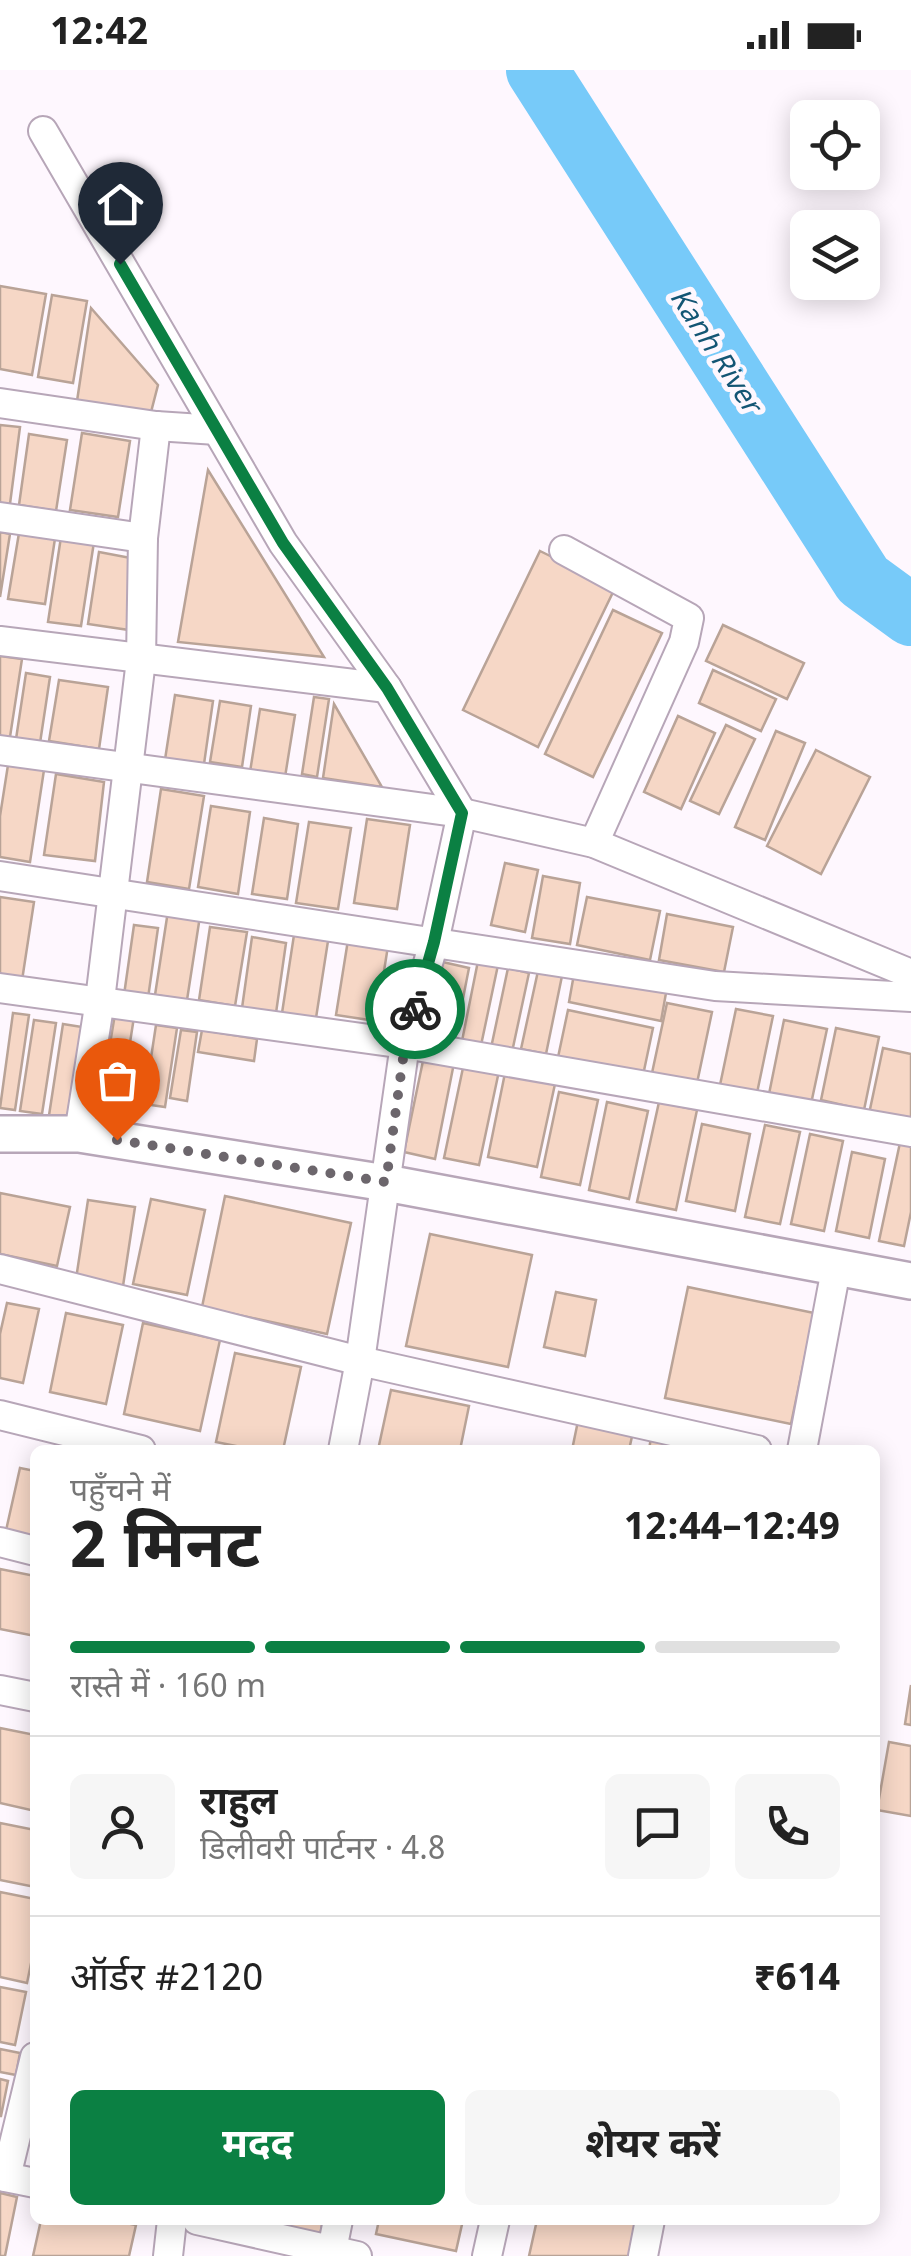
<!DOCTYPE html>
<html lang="hi">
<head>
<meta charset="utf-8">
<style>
  body { margin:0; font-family:Georgia,"Noto Sans Devanagari",serif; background:#f6f6f6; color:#222; height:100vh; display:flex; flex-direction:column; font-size:38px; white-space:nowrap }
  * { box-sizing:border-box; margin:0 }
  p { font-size:32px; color:#767676 }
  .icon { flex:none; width:55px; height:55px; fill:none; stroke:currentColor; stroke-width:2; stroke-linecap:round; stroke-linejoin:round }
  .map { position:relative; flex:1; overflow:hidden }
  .side { position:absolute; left:30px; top:1375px; width:850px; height:780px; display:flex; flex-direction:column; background:#fff; border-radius:15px; box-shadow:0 5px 25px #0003 }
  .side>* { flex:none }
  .buttons { position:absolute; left:790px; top:30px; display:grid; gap:20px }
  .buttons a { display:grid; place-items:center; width:90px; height:90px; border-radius:15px; background:#fff; box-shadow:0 5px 25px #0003; font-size:50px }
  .pin { position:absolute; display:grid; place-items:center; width:85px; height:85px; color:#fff; margin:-102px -42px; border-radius:50% 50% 50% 0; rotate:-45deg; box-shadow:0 0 10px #0007 }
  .pin .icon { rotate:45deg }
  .courier { position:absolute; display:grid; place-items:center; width:100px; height:100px; margin:-50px; border:8px solid #0b8043; border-radius:50%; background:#fff; color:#222; box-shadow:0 2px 12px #0007 }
  .overview em { font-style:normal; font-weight:700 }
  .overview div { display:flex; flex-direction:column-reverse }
  .overview { display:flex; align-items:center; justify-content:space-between; height:170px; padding:0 40px }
  h1 { font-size:65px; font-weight:700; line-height:75px }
  .bar { display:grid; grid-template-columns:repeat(4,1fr); gap:15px 10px; align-content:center; height:120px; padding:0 40px }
  .bar i { height:12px; border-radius:8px; background:#e0e0e0 }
  .bar .current { background:#0b8043 }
  .bar p { grid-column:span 4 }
  .line { display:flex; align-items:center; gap:25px; padding:0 40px; border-top:2px solid #e0e0e0 }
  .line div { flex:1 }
  .round { display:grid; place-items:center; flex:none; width:105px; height:105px; border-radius:15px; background:#f6f6f6 }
  .action { display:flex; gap:20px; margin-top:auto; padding:20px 40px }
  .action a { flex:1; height:115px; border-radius:15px; background:#0b8043; color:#fff; font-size:40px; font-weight:700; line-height:115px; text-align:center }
  .action a+a { background:#f6f6f6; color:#222 }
  .status { display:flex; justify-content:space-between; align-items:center; height:70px; padding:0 50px; background:#fff; direction:ltr }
  .status svg { height:28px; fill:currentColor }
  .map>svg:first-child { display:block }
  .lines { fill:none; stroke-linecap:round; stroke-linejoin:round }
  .river { stroke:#77caf9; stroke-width:62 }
  .building { fill:#f6d7c6; stroke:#b9a397; stroke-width:2.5 }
  .minor-casing { stroke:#b7a6b8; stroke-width:32 }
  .tertiary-casing { stroke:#b7a6b8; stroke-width:40 }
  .minor { stroke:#fff; stroke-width:28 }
  .tertiary { stroke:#fff; stroke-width:35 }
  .done { stroke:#6c666c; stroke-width:10; stroke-dasharray:0 18 }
  .route { stroke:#0b8043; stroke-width:12 }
  .labels { text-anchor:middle; stroke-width:10; stroke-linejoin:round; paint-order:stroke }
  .water-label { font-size:28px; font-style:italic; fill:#135574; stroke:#fef7fe }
</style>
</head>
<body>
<div class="status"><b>12:42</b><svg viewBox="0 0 49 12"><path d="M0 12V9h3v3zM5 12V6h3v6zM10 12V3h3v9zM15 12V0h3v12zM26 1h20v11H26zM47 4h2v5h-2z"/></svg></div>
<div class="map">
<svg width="911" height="2186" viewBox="0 0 911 2186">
  <rect width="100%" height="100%" fill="#fef7fe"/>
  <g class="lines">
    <path class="river" d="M537 0 863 510 911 545"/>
  </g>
  <g class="building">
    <path d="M0 216 46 224 32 305 0 299Z"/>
    <path d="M52 225 87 231 73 313 38 307Z"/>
    <path d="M91 238 158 315 151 342 77 331Z"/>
    <path d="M0 355 20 357 10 434 0 433Z"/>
    <path d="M82 363 130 371 118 447 70 440Z"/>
    <path d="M29 364 67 370 56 441 19 435Z"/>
    <path d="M208 400 324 587 178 572Z"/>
    <path d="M20 457 56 462 45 534 8 529Z"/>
    <path d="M0 462 10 464 0 527Z"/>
    <path d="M61 467 94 472 81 556 48 552Z"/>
    <path d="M540 481 615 518 538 677 463 640Z"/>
    <path d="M99 482 136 489 129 560 88 554Z"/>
    <path d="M613 540 662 563 593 707 545 684Z"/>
    <path d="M723 555 804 593 787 629 706 591Z"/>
    <path d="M0 586 22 589 10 667 0 666Z"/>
    <path d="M713 600 776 629 761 661 699 633Z"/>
    <path d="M26 603 50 607 40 673 16 669Z"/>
    <path d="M59 610 108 617 99 679 49 671Z"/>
    <path d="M175 625 213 631 203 701 164 696Z"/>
    <path d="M314 627 329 629 317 707 302 704Z"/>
    <path d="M220 631 251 636 242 697 210 692Z"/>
    <path d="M334 634 382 717 323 708Z"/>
    <path d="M260 639 295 645 285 707 250 702Z"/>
    <path d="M678 646 715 663 681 739 644 722Z"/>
    <path d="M726 655 755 669 719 744 690 731Z"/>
    <path d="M776 661 805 673 765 770 735 757Z"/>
    <path d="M816 680 870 707 821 804 767 776Z"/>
    <path d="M8 695 44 700 30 792 0 787V746Z"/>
    <path d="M56 704 104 712 95 791 44 785Z"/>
    <path d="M161 719 204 726 189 819 147 812Z"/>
    <path d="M211 736 250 742 238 824 198 817Z"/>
    <path d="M264 748 298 754 287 829 252 824Z"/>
    <path d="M367 749 410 755 397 839 354 833Z"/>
    <path d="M309 752 351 758 338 839 296 833Z"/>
    <path d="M505 793 538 800 525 862 491 855Z"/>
    <path d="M543 806 580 813 570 874 532 868Z"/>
    <path d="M0 827 34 832 21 917 0 914Z"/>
    <path d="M587 827 660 841 650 890 577 875Z"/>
    <path d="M168 841 200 846 187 930 155 925Z"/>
    <path d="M667 844 733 857 724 902 659 890Z"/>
    <path d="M134 855 158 858 148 928 124 925Z"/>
    <path d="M210 857 247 862 235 936 199 930Z"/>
    <path d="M294 865 328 871 316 948 282 943Z"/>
    <path d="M252 867 286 873 276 943 242 938Z"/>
    <path d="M348 870 388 876 376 951 336 945Z"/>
    <path d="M434 890 469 898 454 974 418 966Z"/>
    <path d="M478 891 498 895 480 980 461 976Z"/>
    <path d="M508 898 529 903 512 982 491 978Z"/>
    <path d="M538 901 562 906 546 984 521 979Z"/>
    <path d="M574 904 666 923 661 951 569 932Z"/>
    <path d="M667 933 712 942 697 1013 652 1003Z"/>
    <path d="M736 939 773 946 757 1023 720 1015Z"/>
    <path d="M568 940 653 958 642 1010 557 992Z"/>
    <path d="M13 943 29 945 15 1040 0 1038Z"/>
    <path d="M115 944 134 947 119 1043 99 1040Z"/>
    <path d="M34 950 56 953 42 1044 20 1041Z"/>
    <path d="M784 950 827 959 811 1034 769 1024Z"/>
    <path d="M63 954 82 957 66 1055 48 1052Z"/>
    <path d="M156 955 177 958 165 1037 144 1034Z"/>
    <path d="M836 958 879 967 864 1040 821 1030Z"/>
    <path d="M181 960 197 962 187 1031 170 1028Z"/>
    <path d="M202 960 257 969 254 991 198 982Z"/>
    <path d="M883 978 911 984V1053L869 1044Z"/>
    <path d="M424 986 454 993 435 1089 404 1082Z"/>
    <path d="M464 993 499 1001 479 1095 444 1088Z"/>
    <path d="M505 1003 555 1014 537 1097 488 1087Z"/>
    <path d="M559 1022 598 1030 580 1115 541 1107Z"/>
    <path d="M607 1032 648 1041 629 1129 589 1120Z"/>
    <path d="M659 1032 697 1040 676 1140 637 1132Z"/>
    <path d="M702 1054 750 1064 735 1141 686 1131Z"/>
    <path d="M765 1055 800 1062 780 1154 745 1147Z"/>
    <path d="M810 1064 843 1071 824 1161 791 1154Z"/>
    <path d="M901 1068 911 1070V1142L904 1176 879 1171Z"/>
    <path d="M852 1082 885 1089 869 1168 836 1161Z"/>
    <path d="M0 1123 70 1137 57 1196 0 1184Z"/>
    <path d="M225 1126 351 1153 327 1264 202 1237Z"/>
    <path d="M151 1129 205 1140 187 1225 133 1214Z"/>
    <path d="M88 1130 135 1137 123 1216 76 1209Z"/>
    <path d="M430 1164 532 1185 508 1297 406 1276Z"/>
    <path d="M688 1217 814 1243 791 1354 665 1328Z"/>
    <path d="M556 1222 596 1230 585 1286 544 1277Z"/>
    <path d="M7 1233 39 1239 23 1313 0 1308V1264Z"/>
    <path d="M66 1243 123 1255 106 1334 50 1322Z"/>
    <path d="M143 1253 220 1270 200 1361 124 1344Z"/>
    <path d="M235 1283 301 1297 283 1380H256L216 1372Z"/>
    <path d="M391 1320 469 1336 460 1380H378Z"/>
    <path d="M578 1351 633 1362 629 1380H572Z"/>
    <path d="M651 1367 699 1380H649Z"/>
    <path d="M20 1398 35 1401V1471L5 1465Z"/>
    <path d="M0 1499 35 1506V1566L0 1559Z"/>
    <path d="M911 1615V1655L905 1654Z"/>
    <path d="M0 1658 35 1665V1741L0 1733Z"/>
    <path d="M889 1672 911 1676V1746L877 1740Z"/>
    <path d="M0 1753 35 1760V1817L0 1810Z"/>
    <path d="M0 1822 35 1829V1874L27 1913 0 1907Z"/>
    <path d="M0 1917 26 1922 15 1975 0 1972Z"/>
    <path d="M0 1979 20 1983 16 2005 0 2002Z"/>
    <path d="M0 2009 8 2011 1 2046H0Z"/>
    <path d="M0 2123 17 2127 5 2186H0Z"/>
    <path d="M41 2150H111L136 2155 129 2186H33Z"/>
    <path d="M245 2150H323L320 2166Z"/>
    <path d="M379 2150H463L456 2181 376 2164Z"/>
    <path d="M537 2150H644L636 2186H529Z"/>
  </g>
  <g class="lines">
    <defs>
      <g id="minor">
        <path d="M43 61 283 473 387 618 462 743 434 872 405 974 360 1291 343 1380"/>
        <path d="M0 333 156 356 217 360"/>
        <path d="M0 447 143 468"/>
        <path d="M564 480 689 548 684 572 594 773"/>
        <path d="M0 571 387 618"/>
        <path d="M0 680 462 743 594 773 911 904"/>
        <path d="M0 806 715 916 911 927"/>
        <path d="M0 918 405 974 911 1062"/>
        <path d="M79 1064 100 930 141 590 143 468 156 356"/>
        <path d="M0 1199 360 1291 757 1380"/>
        <path d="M0 1345 141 1380"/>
        <path d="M802 1380 836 1199"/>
        <path d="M0 1472 35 1481"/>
        <path d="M0 1620 35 1627"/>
        <path d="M0 2106 35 2113"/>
        <path d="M6 2107 35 1987"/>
        <path d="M197 2150 357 2186"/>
        <path d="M332 2180 338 2150"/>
        <path d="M168 2186 172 2150"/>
        <path d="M487 2186 495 2150"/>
        <path d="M643 2186 650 2150"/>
      </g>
      <path id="tertiary" d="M0 1064H79L386 1113 911 1211"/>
    </defs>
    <use href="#minor" class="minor-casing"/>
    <use href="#tertiary" class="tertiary-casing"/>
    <use href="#minor" class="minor"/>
    <use href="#tertiary" class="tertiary"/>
  </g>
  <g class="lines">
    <path class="done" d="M117 1070 386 1112 405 974 415 939"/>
    <path class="route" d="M120 194 283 473 387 618 462 743 434 872 415 939"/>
  </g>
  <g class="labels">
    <g class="water-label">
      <text transform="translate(716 280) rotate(57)" y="10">Kanh River</text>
    </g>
  </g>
</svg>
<div class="buttons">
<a><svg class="icon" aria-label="locate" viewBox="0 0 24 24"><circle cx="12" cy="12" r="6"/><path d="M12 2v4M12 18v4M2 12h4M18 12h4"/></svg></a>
<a><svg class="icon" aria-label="layers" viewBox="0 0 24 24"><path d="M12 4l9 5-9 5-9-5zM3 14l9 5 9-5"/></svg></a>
</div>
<div class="pin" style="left:117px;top:1070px;background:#ea580c"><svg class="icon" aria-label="bag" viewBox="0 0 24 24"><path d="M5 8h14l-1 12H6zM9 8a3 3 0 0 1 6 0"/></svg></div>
<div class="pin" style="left:120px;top:194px;background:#1f2937"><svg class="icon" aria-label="home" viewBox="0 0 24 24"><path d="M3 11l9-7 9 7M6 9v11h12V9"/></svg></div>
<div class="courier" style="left:415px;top:939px"><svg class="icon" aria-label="bike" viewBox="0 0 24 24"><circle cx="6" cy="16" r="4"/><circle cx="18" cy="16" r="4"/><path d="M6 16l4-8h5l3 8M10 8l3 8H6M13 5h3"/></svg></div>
<section class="side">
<div class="overview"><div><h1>2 मिनट</h1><p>पहुँचने में</p></div><em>12:44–12:49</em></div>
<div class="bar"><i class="current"></i><i class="current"></i><i class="current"></i><i></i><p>रास्ते में · 160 m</p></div>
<div class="line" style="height:180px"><a class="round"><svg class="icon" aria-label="person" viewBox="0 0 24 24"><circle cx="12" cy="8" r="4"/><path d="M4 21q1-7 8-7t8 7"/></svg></a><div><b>राहुल</b><p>डिलीवरी पार्टनर · 4.8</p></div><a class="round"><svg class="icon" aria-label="chat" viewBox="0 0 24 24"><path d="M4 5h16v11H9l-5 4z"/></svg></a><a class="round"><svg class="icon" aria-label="phone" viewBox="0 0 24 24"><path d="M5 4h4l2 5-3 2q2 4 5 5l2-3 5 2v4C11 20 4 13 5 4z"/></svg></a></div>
<div class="line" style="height:130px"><div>ऑर्डर #2120</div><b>₹614</b></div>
<div class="action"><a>मदद</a><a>शेयर करें</a></div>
</section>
</div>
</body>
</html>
